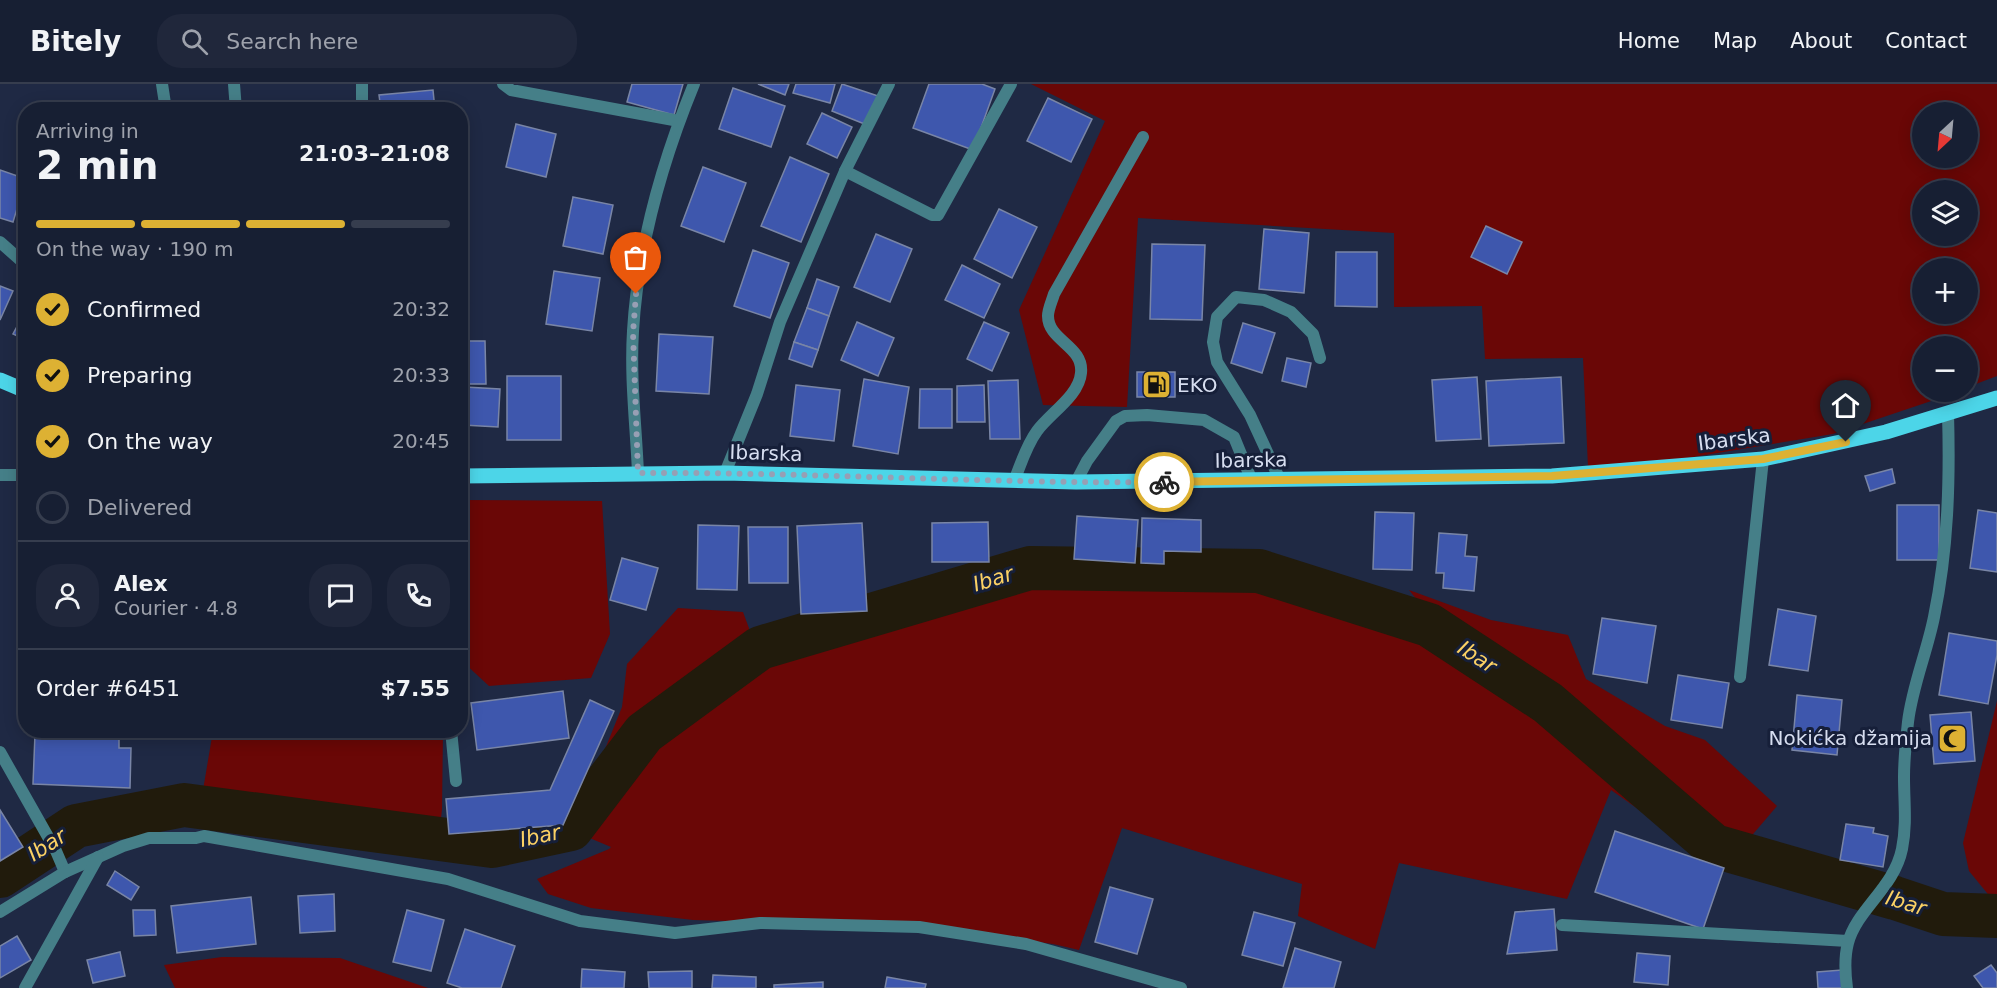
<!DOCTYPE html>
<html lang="en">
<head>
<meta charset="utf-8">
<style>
  body { margin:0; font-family:"DejaVu Sans",sans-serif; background:#20273b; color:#f1f3f6; height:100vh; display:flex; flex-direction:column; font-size:22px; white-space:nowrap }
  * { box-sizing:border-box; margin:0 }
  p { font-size:20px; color:#9ea2ac }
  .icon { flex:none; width:33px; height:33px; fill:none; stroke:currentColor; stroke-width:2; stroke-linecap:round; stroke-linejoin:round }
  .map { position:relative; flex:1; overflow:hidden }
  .side { position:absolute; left:18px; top:18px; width:450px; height:636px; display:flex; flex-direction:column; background:#171f33; border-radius:24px; box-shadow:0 3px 15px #0003,0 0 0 2px #363d4e }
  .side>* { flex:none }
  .needle { width:39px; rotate:206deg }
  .buttons { position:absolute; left:1912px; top:18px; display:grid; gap:12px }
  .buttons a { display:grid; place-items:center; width:66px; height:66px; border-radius:50%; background:#171f33; box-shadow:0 3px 15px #0003,0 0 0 2px #363d4e; font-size:30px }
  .pin { position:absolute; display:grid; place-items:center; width:51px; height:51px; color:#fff; margin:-62px -26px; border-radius:50% 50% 50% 0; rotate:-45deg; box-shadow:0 0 6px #0007 }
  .pin .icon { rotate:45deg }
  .courier { position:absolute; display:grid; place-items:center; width:60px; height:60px; margin:-30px; border:4px solid #ddb133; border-radius:50%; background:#fff; color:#222; box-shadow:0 2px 8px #0007 }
  .headline em { font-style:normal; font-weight:800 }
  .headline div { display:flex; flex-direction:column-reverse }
  .headline { display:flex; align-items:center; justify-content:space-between; height:102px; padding:0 18px }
  h1 { font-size:39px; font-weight:800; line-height:45px }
  .bar { display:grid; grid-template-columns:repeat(4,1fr); gap:9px 6px; align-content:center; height:72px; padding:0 18px }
  .bar i { height:8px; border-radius:4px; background:#363d4e }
  .bar .current { background:#ddb133 }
  .bar p { grid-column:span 4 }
  .line { display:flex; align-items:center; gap:15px; padding:0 18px; border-top:2px solid #363d4e }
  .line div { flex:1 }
  .round { display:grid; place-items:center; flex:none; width:63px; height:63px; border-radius:24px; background:#20273b }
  ol { padding:0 18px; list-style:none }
  li { display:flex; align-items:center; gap:18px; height:66px }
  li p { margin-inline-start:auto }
  li .icon { padding:6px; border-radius:50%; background:#ddb133; color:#111; stroke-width:4 }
  li:last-child { color:#9ea2ac }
  li i { width:33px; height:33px; border:3px solid #363d4e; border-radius:50% }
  header { display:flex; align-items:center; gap:36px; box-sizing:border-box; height:84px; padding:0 30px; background:#171f33; border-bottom:2px solid #363d4e }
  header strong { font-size:28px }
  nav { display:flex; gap:33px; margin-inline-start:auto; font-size:21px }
  .search { width:420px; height:54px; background:#20273b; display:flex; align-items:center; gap:15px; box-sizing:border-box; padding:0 21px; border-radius:24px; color:#9ea2ac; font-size:22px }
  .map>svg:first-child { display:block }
  .green { fill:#6a0706; fill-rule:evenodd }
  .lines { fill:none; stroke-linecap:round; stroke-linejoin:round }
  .river { stroke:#211b0c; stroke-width:44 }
  .building { fill:#3e57ad; stroke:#7985a6; stroke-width:1.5 }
  .service { stroke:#457f88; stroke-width:12 }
  .minor { stroke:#457f88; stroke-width:12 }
  .tertiary { stroke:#457f88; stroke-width:12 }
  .primary { stroke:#4cd5e8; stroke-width:15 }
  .done { stroke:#979fb4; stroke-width:6; stroke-dasharray:0 10.8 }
  .route { stroke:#ddb133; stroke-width:8 }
  .labels { text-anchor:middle; stroke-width:6; stroke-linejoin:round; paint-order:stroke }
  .poi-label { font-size:20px; fill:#d7def0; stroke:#161f39; text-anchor:start }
  .street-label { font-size:20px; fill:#d7def0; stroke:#161f39 }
  .water-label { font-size:21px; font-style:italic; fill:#fbd164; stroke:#161f39 }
</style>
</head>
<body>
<header>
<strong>Bitely</strong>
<div class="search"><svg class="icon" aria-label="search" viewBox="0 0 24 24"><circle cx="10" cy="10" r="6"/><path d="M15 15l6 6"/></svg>Search here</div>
<nav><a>Home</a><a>Map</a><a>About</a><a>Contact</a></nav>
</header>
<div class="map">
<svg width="1997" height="904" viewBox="0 0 1997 904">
  <rect width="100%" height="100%" fill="#1f2944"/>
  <g class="green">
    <path d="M1031 0H1997V292L1968 303V262H1923V308H1958L1833 350 1681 375 1588 383 1583 274 1485 275 1482 222 1394 223V149L1138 134 1127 323 1043 321 1019 226 1105 37ZM1923 28H1968V74H1923ZM1923 106H1968V152H1923ZM1923 184H1968V230H1923Z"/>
    <path d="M461 416 602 417 610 550 591 594 489 602 462 577Z"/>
    <path d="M1029 494 1254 502 1419 551 1545 635 1689 761 1611 706 1567 815 1399 779 1375 865 1298 832 1302 800 1122 744 1079 866 1053 860 933 843 693 836 591 824 548 810 537 795 609 765 611 763 580 750 654 657 765 572Z"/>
    <path d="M1409 506 1491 536 1568 551 1586 595 1665 642 1705 656 1777 722 1748 756 1718 752 1550 611 1425 526Z"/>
    <path d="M678 524 743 528 753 555 639 637 589 705 622 623 627 580Z"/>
    <path d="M1997 617V819L1996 820 1969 787 1963 759Z"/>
    <path d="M213 647H443L442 725 440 744 202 712Z"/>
    <path d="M222 873 340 874 428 904H175L164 881Z"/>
  </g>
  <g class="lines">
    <path class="river" d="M0 792 76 742 184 721 492 762 571 745 644 649 760 564 1030 484 1259 487 1429 541 1548 619 1714 762 1895 814 1943 830 1997 832"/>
  </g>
  <g class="building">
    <path d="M632 0H683L674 31 627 18Z"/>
    <path d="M758 0H789L785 11Z"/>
    <path d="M796 0H835L830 19 793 9Z"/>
    <path d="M842 0 878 12 867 41 832 27Z"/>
    <path d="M929 0H982L995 5 973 66 913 44Z"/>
    <path d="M733 4 785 22 771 63 719 45Z"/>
    <path d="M433 6 435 26H381L379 11Z"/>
    <path d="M1048 14 1092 35 1071 78 1027 57Z"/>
    <path d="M822 29 852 43 837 74 807 60Z"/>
    <path d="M516 40 556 50 546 93 506 83Z"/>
    <path d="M790 73 829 90 801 158 761 142Z"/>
    <path d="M703 83 746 99 724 158 681 142Z"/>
    <path d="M0 86 26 95 13 138 0 134Z"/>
    <path d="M573 113 613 121 603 170 563 162Z"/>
    <path d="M999 125 1037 143 1012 194 974 175Z"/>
    <path d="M1486 142 1522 158 1507 190 1471 173Z"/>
    <path d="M1264 145 1309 149 1304 209 1259 205Z"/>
    <path d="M876 150 912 165 890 218 854 203Z"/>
    <path d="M1152 160 1205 161 1202 236 1150 235Z"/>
    <path d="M753 166 789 179 770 234 734 222Z"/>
    <path d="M1336 168H1377V223L1335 222Z"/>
    <path d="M962 181 1000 200 984 234 945 216Z"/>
    <path d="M554 187 600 194 592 247 546 240Z"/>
    <path d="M817 195 839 203 829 232 807 224Z"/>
    <path d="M0 202 13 207 0 236Z"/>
    <path d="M807 224 829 232 818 266 794 258Z"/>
    <path d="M26 226V256L13 250Z"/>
    <path d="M857 238 894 254 878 292 841 276Z"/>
    <path d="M984 238 1009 249 992 287 967 275Z"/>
    <path d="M1243 239 1275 249 1262 289 1231 279Z"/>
    <path d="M659 250 713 253 709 310 656 307Z"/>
    <path d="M463 257H485L486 300H464Z"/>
    <path d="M794 258 818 266 812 283 789 275Z"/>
    <path d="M1287 274 1311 279 1306 303 1282 297Z"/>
    <rect x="1137" y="288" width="38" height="25"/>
    <rect x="507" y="292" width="54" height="64"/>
    <path d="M1477 293 1481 355 1436 357 1432 296Z"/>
    <path d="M1561 293 1564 359 1489 362 1486 297Z"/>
    <path d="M864 295 909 303 898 370 853 362Z"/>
    <path d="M1018 296 1020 355H990L988 297Z"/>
    <path d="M796 301 840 306 834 357 790 352Z"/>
    <path d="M984 301 985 338H957V302Z"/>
    <path d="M465 303 500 305 498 343 463 341Z"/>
    <path d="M920 305H952V344H919Z"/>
    <path d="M1892 385 1895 399 1870 407 1865 392Z"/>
    <rect x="1897" y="421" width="42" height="55"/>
    <path d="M1978 426 1997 429V488L1970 484Z"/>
    <path d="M1375 428 1414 429 1412 486 1373 485Z"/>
    <path d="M1077 432 1138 436 1135 479 1074 475Z"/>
    <path d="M1142 434 1201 436V468L1164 467V480L1141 479Z"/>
    <path d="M988 438 989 478H932V439Z"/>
    <path d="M862 439 867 527 801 530 797 442Z"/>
    <path d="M698 441 739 442 737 506 697 505Z"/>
    <path d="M748 443H788V499H749Z"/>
    <path d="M1439 449 1467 451 1465 472 1477 473 1474 507 1443 504 1444 489H1436Z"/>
    <path d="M622 474 658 484 646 526 610 516Z"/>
    <path d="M1778 525 1816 532 1808 587 1769 581Z"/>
    <path d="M1602 534 1656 542 1647 599 1593 590Z"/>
    <path d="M1949 549 1997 557V571L1988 620 1939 611Z"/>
    <path d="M1678 591 1729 599 1722 644 1671 636Z"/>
    <path d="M563 607 569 654 477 666 471 619Z"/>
    <path d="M1797 611 1842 616 1837 671 1792 666Z"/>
    <path d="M590 616 614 627 563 741 449 750 446 715 550 706Z"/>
    <path d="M1971 628 1975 677 1934 680 1930 631Z"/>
    <path d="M53 646H77V653L92 654V648L119 649V664H131L130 704 33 700 35 650 53 651Z"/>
    <path d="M0 726 23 763 0 777Z"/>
    <path d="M1846 740 1874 744 1873 749 1888 752 1883 783 1840 776Z"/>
    <path d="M1615 747 1724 784 1703 845 1595 808Z"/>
    <path d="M115 787 139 803 131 816 107 801Z"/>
    <path d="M1110 803 1153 815 1137 870 1095 858Z"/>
    <path d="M334 810 335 847 300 849 298 812Z"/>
    <path d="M251 813 256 860 177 869 171 822Z"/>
    <path d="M1554 825 1557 866 1507 870 1515 828Z"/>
    <path d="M133 826H155L156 851 134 852Z"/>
    <path d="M407 826 444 836 431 887 393 878Z"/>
    <path d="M1254 828 1295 839 1283 882 1242 871Z"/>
    <path d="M465 845 515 862 501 904H462L447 899Z"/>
    <path d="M17 852 31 876 0 894V862Z"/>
    <path d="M1295 864 1341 878 1334 904H1283Z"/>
    <path d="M120 868 125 892 93 899 87 876Z"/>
    <path d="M1637 869 1670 872 1668 901 1634 898Z"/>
    <path d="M1991 881 1997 889V904H1983L1974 892Z"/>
    <path d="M582 885 625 888 624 904H581Z"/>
    <path d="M1842 886 1843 904H1818L1817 888Z"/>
    <path d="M692 887V904H649L648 888Z"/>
    <path d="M713 891 756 893V904H712Z"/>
    <path d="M887 893 926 900 925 904H885Z"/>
    <path d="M823 898V904H774V901Z"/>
  </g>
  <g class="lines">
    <g class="service">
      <path d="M234 0 236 26"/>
      <path d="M362 0V26"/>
      <path d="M503 0 511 6 679 37"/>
      <path d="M329 26H348"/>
      <path d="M1014 397C1021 380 1026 362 1037 347 1050 329 1079 312 1081 289 1084 262 1048 257 1048 232 1048 225 1052 217 1054 210L1143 53"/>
      <path d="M1076 398 1087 377 1116 337 1125 332 1147 331 1204 336 1234 353 1252 397"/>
      <path d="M451 646 456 697"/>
      <path d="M1562 841 1848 857"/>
    </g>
    <g class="minor">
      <path d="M162 0 166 26"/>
      <path d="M845 87 932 131H938L1011 0"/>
      <path d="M0 158 26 181"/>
      <path d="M638 389C636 342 630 294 633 247 638 163 662 78 694 0"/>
      <path d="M725 389 757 310 780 238 845 87 889 0"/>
      <path d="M1280 396 1250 331 1217 278 1213 258 1217 233 1236 213 1264 216 1291 228 1313 250 1320 274"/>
      <path d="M1740 593 1763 375"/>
      <path d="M0 668 56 767 65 788"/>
      <path d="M0 828 65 788 123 762 149 754H196L204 752 448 795 580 837 675 849 760 839 919 843 1026 860 1181 904"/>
      <path d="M25 904 98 773"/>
      <path d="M1847 904C1845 889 1844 874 1848 859 1857 825 1894 804 1902 765 1907 740 1904 718 1904 693 1904 675 1906 656 1908 638 1912 603 1927 568 1934 533 1948 465 1950 398 1948 329"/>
    </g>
    <path class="tertiary" d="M0 391H26"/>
    <g class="primary">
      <path d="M0 296 26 307"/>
      <path d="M460 392 725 389 1076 398 1552 392 1763 375 1886 348 1997 314"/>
    </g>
  </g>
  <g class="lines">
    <path class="done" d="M636 210 633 249 638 389C813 388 988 400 1164 398"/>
    <path class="route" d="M1164 398 1552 392 1763 375 1846 358"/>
  </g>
  <defs>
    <symbol id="fuel-square" viewBox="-11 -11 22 22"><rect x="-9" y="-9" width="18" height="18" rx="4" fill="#ddb133" stroke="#161f39"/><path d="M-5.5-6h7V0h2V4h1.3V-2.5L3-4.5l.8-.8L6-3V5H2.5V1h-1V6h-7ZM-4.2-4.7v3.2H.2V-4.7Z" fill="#111"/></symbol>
    <symbol id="mosque-square" viewBox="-11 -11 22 22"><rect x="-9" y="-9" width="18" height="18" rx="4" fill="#ddb133" stroke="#161f39"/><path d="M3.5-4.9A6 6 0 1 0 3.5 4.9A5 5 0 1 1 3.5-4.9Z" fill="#111"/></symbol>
  </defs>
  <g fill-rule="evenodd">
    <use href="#fuel-square" x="1140" y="284" width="33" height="33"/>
    <use href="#mosque-square" x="1936" y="638" width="33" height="33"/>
  </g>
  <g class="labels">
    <g class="poi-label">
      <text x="1177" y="308">EKO</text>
      <text x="1932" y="661" text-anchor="end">Nokićka džamija</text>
    </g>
    <g class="street-label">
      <text transform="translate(1734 355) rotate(-7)" y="7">Ibarska</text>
      <text transform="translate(766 369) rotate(2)" y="7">Ibarska</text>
      <text transform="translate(1251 376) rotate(-1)" y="7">Ibarska</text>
    </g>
    <g class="water-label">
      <text transform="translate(993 495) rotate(-17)" y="7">Ibar</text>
      <text transform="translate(1477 573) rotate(33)" y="7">Ibar</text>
      <text transform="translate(540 752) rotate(-12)" y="7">Ibar</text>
      <text transform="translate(47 761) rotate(-33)" y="7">Ibar</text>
      <text transform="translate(1906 819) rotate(17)" y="7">Ibar</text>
    </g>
  </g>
</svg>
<div class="buttons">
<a><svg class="needle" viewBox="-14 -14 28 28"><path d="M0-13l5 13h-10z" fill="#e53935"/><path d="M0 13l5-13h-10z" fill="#9ea2ac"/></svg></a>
<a><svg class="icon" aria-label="layers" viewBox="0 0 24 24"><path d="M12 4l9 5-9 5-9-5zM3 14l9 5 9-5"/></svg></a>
<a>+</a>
<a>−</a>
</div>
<div class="pin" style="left:636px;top:210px;background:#ea580c"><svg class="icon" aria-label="bag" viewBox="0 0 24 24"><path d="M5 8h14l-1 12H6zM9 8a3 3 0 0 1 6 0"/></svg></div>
<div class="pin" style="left:1846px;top:358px;background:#1f2937"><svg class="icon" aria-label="home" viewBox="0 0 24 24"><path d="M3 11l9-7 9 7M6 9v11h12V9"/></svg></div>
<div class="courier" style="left:1164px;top:398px"><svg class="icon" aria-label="bike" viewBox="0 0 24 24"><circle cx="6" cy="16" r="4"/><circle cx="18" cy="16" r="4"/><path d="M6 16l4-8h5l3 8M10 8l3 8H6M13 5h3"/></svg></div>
<section class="side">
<div class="headline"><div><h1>2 min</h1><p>Arriving in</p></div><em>21:03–21:08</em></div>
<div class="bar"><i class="current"></i><i class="current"></i><i class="current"></i><i></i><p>On the way · 190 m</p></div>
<ol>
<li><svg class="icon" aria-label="check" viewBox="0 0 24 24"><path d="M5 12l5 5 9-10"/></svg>Confirmed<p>20:32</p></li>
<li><svg class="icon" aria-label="check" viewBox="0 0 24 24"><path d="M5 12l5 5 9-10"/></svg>Preparing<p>20:33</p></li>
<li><svg class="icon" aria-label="check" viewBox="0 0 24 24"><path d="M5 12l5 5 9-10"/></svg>On the way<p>20:45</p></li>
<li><i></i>Delivered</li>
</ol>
<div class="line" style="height:108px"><a class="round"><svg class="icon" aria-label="person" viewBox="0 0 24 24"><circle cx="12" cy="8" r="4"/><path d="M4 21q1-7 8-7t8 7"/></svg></a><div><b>Alex</b><p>Courier · 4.8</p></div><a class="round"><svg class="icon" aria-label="chat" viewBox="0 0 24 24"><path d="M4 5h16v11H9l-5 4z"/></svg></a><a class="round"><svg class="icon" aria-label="phone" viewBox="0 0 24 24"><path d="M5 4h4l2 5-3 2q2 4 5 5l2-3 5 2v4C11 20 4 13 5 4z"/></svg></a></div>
<div class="line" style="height:78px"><div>Order #6451</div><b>$7.55</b></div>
</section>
</div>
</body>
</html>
